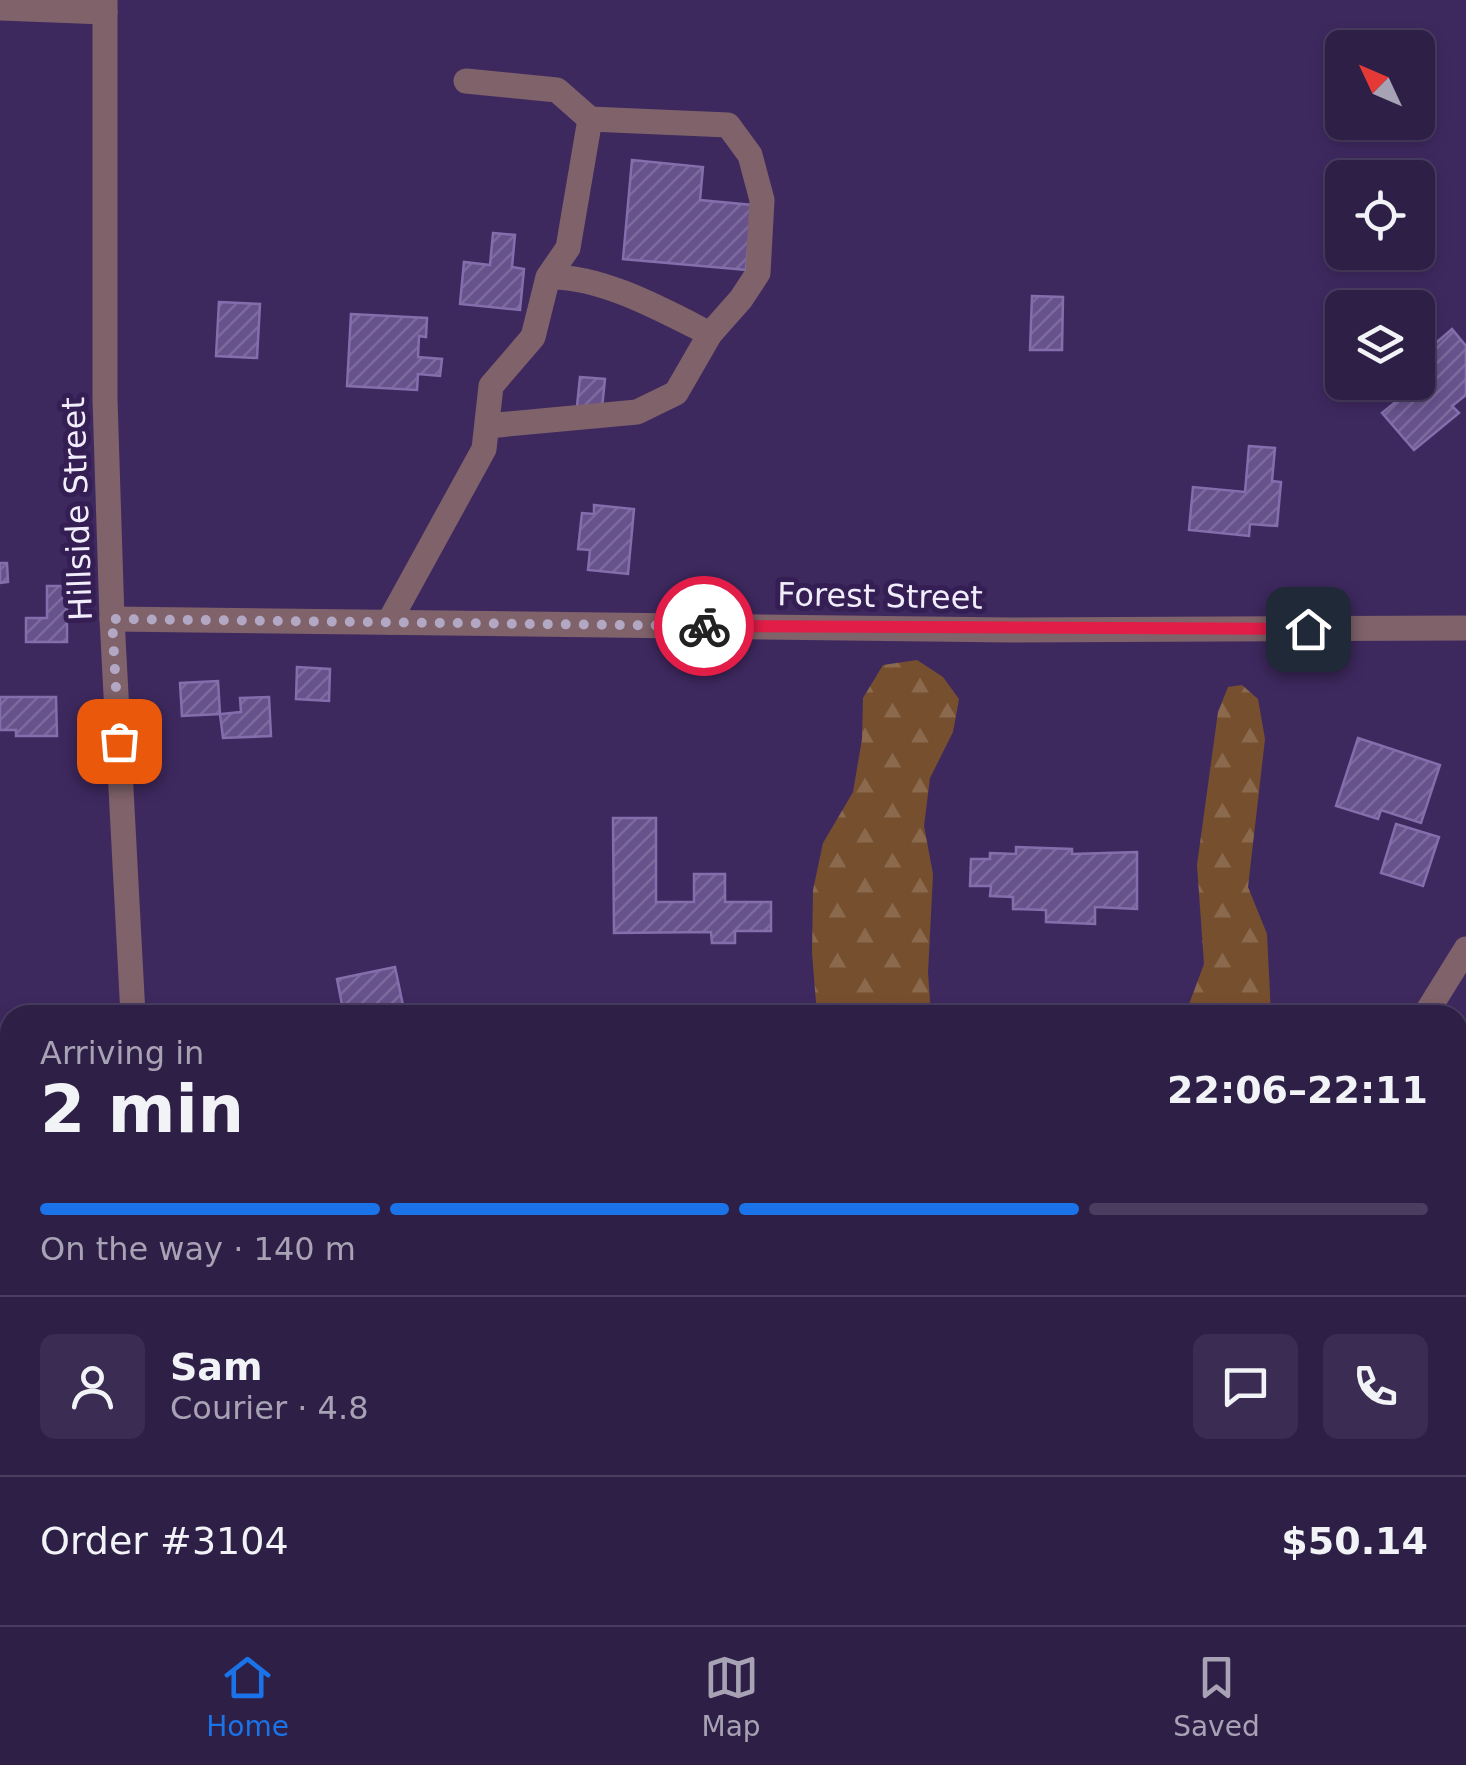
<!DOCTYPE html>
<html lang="en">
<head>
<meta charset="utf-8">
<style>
  body { margin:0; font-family:"DejaVu Sans",sans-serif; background:#3a2c52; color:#f1f3f6; height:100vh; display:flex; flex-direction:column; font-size:38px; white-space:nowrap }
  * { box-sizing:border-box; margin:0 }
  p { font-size:32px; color:#a7a2b4 }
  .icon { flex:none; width:55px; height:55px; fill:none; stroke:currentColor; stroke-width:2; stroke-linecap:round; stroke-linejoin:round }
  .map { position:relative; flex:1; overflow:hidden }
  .panel { position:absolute; left:0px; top:1005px; width:1468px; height:620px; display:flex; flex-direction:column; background:#2e1f47; border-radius:30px 30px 0 0; box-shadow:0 5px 15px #0003,0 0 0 2px #493d60 }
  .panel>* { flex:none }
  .needle { width:65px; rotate:314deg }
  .fabs { position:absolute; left:1325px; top:30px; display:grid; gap:20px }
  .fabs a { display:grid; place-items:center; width:110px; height:110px; border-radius:15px; background:#2e1f47; box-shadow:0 5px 15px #0003,0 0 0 2px #493d60; font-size:50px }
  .pin { position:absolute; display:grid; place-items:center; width:85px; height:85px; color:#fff; margin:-42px; border-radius:20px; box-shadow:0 5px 15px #0006 }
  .courier { position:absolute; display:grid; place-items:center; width:100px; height:100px; margin:-50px; border:8px solid #e11d48; border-radius:50%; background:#fff; color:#222; box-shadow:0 2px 12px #0007 }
  .headline em { font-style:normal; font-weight:700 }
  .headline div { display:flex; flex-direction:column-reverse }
  .headline { display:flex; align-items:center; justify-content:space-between; height:170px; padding:0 40px }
  h1 { font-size:65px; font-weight:700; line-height:75px }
  .bar { display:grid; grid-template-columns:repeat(4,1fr); gap:15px 10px; align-content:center; height:120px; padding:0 40px }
  .bar i { height:12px; border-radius:8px; background:#493d60 }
  .bar .active { background:#1a73e8 }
  .bar p { grid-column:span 4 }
  .line { display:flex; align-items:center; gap:25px; padding:0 40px; border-top:2px solid #493d60 }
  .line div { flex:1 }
  .round { display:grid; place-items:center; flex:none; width:105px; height:105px; border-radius:15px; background:#3a2c52 }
  .dock { display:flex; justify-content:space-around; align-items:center; height:140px; border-top:2px solid #493d60; background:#2e1f47; font-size:28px; color:#a7a2b4 }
  .dock a { display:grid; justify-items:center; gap:5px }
  .dock .active { color:#1a73e8 }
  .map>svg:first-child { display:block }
  .forest { fill:url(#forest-firs) }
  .building { fill:url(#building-hatch); stroke:#846fac; stroke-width:2.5 }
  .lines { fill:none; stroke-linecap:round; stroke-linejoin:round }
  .minor { stroke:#80626a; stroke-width:25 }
  .done { stroke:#b2a8c4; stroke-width:10; stroke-dasharray:0 18 }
  .route { stroke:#e11d48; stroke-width:12 }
  .labels { text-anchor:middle; stroke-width:10; stroke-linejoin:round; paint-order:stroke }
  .street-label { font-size:32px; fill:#f1edfb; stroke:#341e53 }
</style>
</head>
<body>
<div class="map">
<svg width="1466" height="1625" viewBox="0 0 1466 1625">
  <defs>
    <pattern id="forest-firs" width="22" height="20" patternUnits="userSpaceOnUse" patternTransform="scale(2.5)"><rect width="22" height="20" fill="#764f2e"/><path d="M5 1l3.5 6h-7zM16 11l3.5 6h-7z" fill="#8a694d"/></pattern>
    <pattern id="building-hatch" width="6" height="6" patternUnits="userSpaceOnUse" patternTransform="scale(2.5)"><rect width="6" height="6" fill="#67528c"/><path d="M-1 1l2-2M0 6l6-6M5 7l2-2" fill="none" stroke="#7d6b9d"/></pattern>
  </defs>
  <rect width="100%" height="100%" fill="#3e295f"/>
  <g class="forest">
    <path d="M917 660 943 677 959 699 953 732 930 778 924 826 933 874 928 973 931 1015H817L812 953 813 890 823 843 853 792 862 739 863 698 883 665Z"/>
    <path d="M1242 685 1258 699 1265 739 1248 887 1267 934 1271 1015H1185L1204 964 1197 865 1218 712 1228 687Z"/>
    <path d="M1458 1205 1466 1206V1625H224V1615H1458Z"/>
  </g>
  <g class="building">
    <path d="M632 160 703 167 700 200 752 205 746 270 623 259Z"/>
    <path d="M493 233 515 235 512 267 524 269 520 310 460 304 464 262 490 265Z"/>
    <path d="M1032 296 1063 297 1062 350H1030Z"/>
    <path d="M219 302 260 304 257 358 216 356Z"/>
    <path d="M351 314 427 318 426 337 419 336 418 357 442 359 440 376 418 374 417 390 347 386Z"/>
    <path d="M1452 329 1466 346V395L1452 406 1459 413 1414 450 1382 413 1398 400 1392 392 1403 382H1418V333L1430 348Z"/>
    <path d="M580 377 605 379 602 408 577 406Z"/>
    <path d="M1249 446 1275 448 1272 481 1281 482 1277 526 1250 524 1249 536 1189 530 1193 487 1245 492Z"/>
    <path d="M594 505 634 509 628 574 588 570 590 550 578 549 582 513 594 514Z"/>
    <path d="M0 563H7L8 582 0 583Z"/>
    <path d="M47 586H67V642H26V618H47Z"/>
    <path d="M297 667 330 669 329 701 296 699Z"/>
    <path d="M218 681 220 714 182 716 180 683Z"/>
    <path d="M0 697H56L57 736H16V730H0Z"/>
    <path d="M269 697 271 736 223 738 220 714 241 712 240 698Z"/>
    <path d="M1358 738 1440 765 1421 823 1381 810 1378 819 1336 806Z"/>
    <path d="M613 818H656V902H694V874H725V902H771V931H735V943H712L711 932 614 933Z"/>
    <path d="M1396 824 1439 837 1423 886 1381 873Z"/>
    <path d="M1016 847 1072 849V854L1137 852V909L1095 907V924L1046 922V910L1013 909V897L990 896 991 886H970L971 859H990V853L1016 854Z"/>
    <path d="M395 967 405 1015H344L337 979Z"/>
  </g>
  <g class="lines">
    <g class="minor">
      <path d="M105 0V399L112 619 133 1015"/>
      <path d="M0 8 105 12"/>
      <path d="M466 81 557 90 590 119"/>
      <path d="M487 426 637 412 676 393 710 334"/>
      <path d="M112 619 1011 630 1466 628"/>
      <path d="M389 622 484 449 491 386 533 337 548 277 568 248 590 119 728 125 750 155 762 200 758 273 741 299 710 334C663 310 600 275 548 277"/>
      <path d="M1425 1015 1466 949"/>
      <path d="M155 1615V1625"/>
    </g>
  </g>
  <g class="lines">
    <path class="done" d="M119 741 112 619 704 626"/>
    <path class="route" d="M704 626 1308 629"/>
  </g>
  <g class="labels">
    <g class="street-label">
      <text transform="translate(77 509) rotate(-92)" y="11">Hillside Street</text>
      <text transform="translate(880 596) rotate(1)" y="11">Forest Street</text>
    </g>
  </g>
</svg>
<div class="fabs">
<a><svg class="needle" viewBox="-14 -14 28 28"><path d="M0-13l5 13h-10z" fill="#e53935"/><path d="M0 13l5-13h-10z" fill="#a7a2b4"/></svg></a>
<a><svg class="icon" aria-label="locate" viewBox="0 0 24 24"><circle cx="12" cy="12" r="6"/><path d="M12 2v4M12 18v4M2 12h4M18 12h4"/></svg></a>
<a><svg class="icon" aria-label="layers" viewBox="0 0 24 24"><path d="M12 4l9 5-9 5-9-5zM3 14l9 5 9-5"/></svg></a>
</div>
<div class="pin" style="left:119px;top:741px;background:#ea580c"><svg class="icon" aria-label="bag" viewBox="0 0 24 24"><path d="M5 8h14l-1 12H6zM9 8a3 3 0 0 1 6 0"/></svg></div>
<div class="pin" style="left:1308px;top:629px;background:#1f2937"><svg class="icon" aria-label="home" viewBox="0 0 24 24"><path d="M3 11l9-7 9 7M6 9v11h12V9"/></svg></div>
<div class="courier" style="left:704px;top:626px"><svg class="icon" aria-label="bike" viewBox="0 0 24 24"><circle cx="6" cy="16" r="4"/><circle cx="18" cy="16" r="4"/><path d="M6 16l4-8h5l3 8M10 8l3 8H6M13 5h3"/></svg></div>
<section class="panel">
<div class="headline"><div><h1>2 min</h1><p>Arriving in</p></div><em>22:06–22:11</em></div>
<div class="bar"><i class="active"></i><i class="active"></i><i class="active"></i><i></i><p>On the way · 140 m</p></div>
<div class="line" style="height:180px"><a class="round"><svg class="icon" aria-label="person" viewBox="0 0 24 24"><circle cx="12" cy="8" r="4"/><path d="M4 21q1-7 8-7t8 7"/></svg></a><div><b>Sam</b><p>Courier · 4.8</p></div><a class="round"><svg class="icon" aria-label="chat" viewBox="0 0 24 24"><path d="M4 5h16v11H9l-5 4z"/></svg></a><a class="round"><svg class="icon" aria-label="phone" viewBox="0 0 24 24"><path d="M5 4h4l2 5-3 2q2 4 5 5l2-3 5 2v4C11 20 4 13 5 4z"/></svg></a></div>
<div class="line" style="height:130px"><div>Order #3104</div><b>$50.14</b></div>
</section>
</div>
<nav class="dock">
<a class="active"><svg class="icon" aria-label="home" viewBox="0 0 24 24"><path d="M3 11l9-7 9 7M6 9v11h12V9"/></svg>Home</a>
<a><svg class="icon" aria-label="map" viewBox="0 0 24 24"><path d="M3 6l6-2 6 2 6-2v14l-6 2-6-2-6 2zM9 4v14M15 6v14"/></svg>Map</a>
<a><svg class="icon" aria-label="saved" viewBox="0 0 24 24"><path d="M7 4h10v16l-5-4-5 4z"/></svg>Saved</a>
</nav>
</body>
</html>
